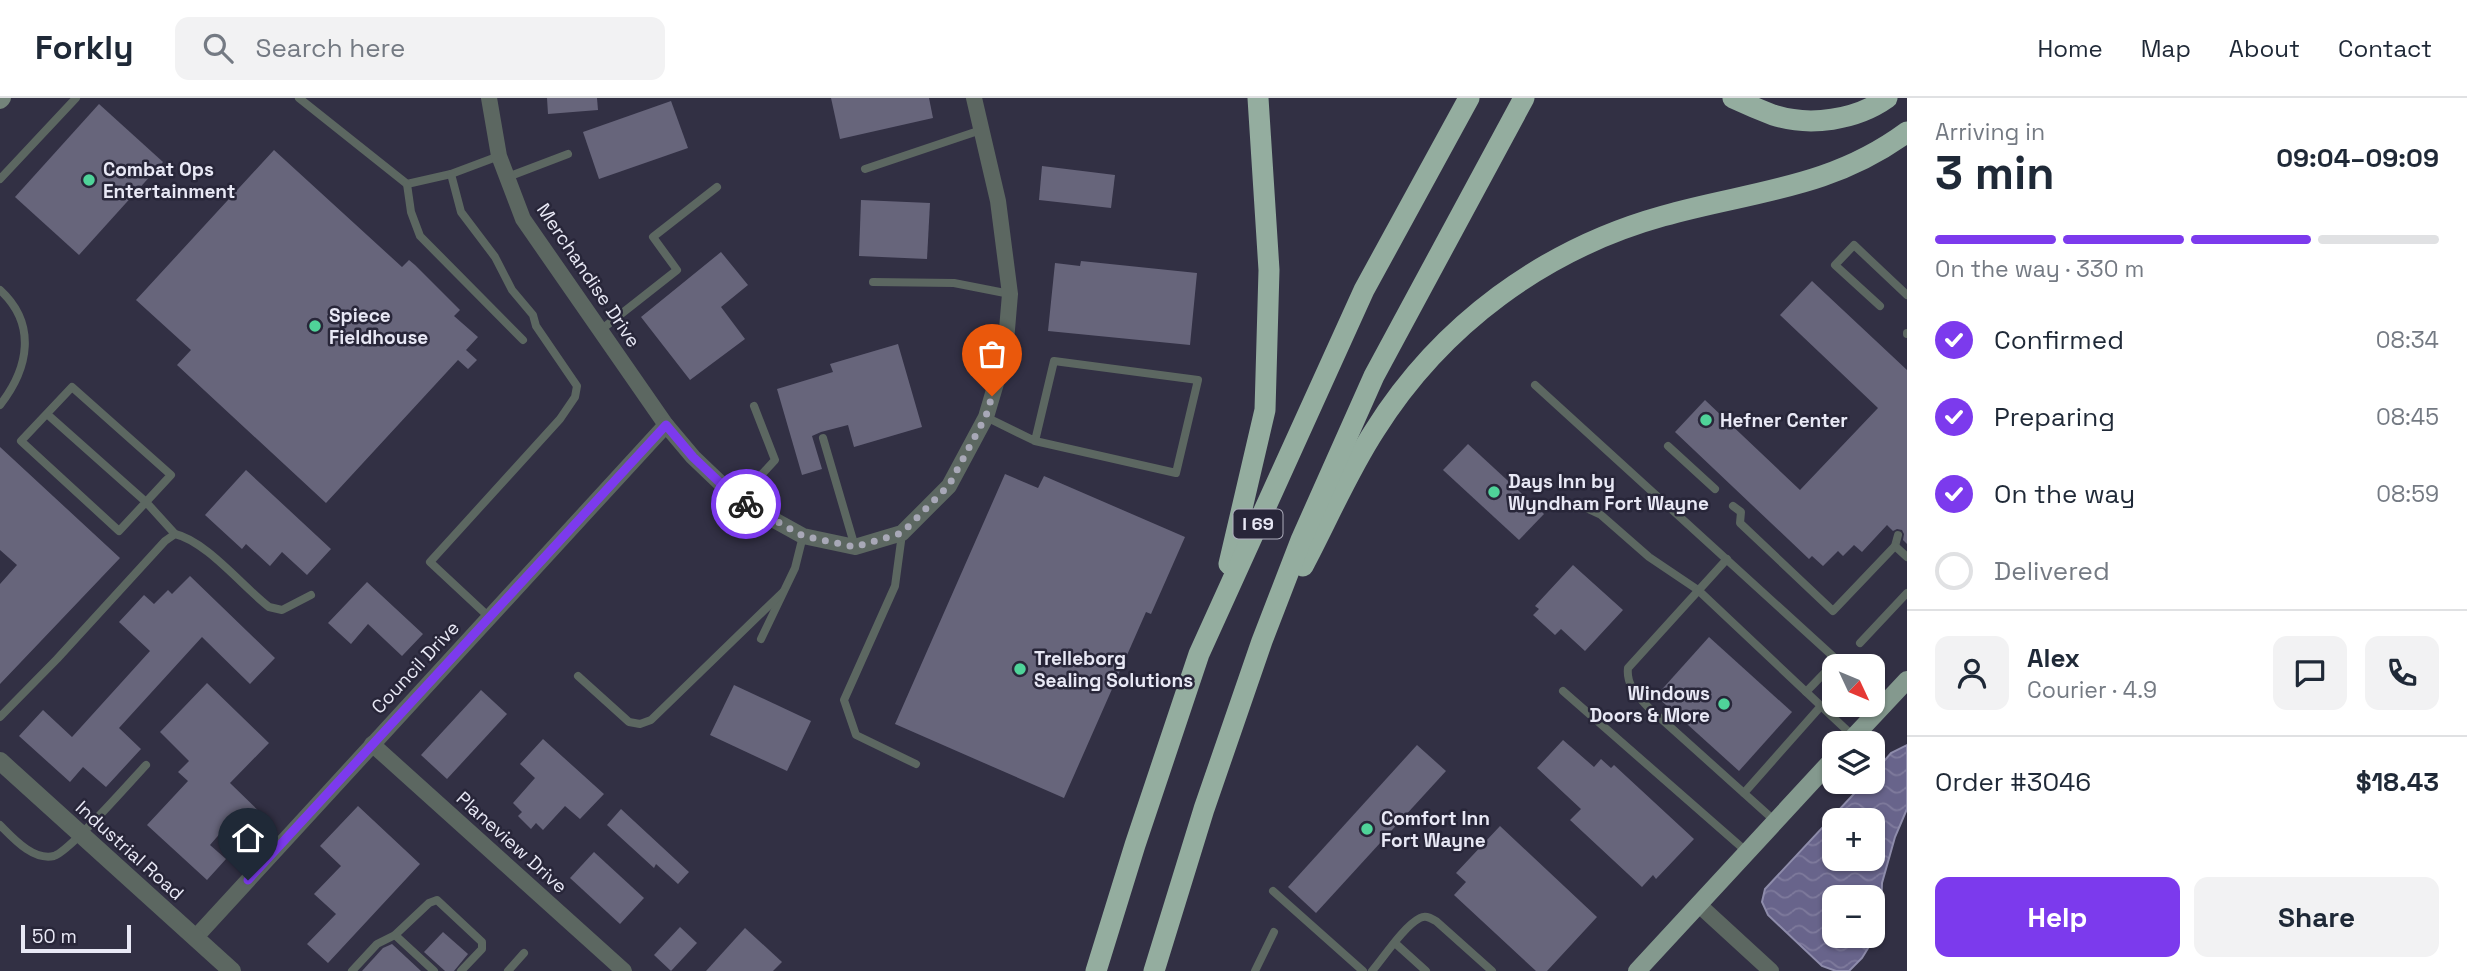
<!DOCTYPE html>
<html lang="en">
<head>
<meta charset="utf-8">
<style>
  body { margin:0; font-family:"Space Grotesk",sans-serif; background:#f2f2f3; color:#1f2937; height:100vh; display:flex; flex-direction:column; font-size:26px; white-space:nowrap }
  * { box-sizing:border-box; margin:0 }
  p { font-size:23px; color:#747a83 }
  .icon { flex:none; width:38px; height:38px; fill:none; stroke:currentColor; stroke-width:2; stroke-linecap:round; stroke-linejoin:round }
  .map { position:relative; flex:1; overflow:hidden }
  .drawer { display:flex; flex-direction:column; background:#fff; width:560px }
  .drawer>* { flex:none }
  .needle { width:46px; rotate:134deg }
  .controls { position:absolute; left:1822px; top:556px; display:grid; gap:14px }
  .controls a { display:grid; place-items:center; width:63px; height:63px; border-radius:14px; background:#fff; box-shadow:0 2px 5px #0004; font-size:35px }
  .scale { position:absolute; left:21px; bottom:18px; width:110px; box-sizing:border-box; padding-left:7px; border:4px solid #e8e8f5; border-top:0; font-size:19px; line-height:24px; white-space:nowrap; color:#e8e8f5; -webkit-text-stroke:5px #282639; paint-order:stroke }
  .pin { position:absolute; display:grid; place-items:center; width:60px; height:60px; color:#fff; margin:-72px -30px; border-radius:50% 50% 50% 0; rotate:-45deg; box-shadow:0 0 7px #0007 }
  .pin .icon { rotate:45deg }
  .courier { position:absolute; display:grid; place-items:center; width:70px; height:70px; margin:-35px; border:5px solid #7c3aed; border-radius:50%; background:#fff; color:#222; box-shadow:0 2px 9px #0007 }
  .overview em { font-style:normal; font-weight:800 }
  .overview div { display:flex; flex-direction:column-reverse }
  .overview { display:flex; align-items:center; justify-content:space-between; height:119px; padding:0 28px }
  h1 { font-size:46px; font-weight:800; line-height:52px }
  .bar { display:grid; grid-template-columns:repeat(4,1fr); gap:10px 7px; align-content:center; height:84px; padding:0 28px }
  .bar i { height:9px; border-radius:5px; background:#e0e1e3 }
  .bar .active { background:#7c3aed }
  .bar p { grid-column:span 4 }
  .line { display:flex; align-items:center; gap:18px; padding:0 28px; border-top:2px solid #e0e1e3 }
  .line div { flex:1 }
  .round { display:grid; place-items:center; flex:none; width:74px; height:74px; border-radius:14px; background:#f2f2f3 }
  ol { padding:0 28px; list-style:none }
  li { display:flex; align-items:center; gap:21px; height:77px }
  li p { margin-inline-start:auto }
  li .icon { padding:7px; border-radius:50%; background:#7c3aed; color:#fff; stroke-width:4 }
  li:last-child { color:#747a83 }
  li i { width:38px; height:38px; border:4px solid #e0e1e3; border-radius:50% }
  .button { display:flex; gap:14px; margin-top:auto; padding:14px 28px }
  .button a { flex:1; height:80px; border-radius:14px; background:#7c3aed; color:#fff; font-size:28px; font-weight:800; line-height:80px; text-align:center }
  .button a+a { background:#f2f2f3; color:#1f2937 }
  header { display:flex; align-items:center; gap:42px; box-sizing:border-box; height:98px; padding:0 35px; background:#fff; border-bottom:2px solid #e0e1e3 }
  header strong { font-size:33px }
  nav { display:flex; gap:38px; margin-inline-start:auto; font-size:24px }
  .search { width:490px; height:63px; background:#f2f2f3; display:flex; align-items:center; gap:18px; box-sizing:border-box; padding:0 24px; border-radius:14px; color:#747a83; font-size:26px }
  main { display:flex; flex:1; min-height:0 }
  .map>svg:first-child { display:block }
  .water { fill:url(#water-waves); stroke:#8e8cab; stroke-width:2; fill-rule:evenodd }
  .building { fill:#67657b }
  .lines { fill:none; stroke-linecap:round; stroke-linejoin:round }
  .service { stroke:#5c6761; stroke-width:8 }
  .minor { stroke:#5c6761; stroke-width:16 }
  .tertiary { stroke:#5c6761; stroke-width:18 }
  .secondary { stroke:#73837a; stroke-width:18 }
  .primary { stroke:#84998e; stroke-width:18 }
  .motorway { stroke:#94ad9f; stroke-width:21 }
  .done { stroke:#a8a8b7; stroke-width:7; stroke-dasharray:0 12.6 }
  .route { stroke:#7c3aed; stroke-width:9 }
  .poi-dot { fill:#4fd399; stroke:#282639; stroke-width:2.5 }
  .labels { text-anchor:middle; stroke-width:5; stroke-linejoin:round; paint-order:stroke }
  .shield { fill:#282639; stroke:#aeaebd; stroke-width:2 }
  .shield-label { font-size:18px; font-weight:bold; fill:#e8e8f5 }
  .poi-label { font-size:19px; font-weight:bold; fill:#e8e8f5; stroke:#282639; text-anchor:start }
  .street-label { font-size:19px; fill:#e8e8f5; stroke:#282639 }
</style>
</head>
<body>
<header>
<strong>Forkly</strong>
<div class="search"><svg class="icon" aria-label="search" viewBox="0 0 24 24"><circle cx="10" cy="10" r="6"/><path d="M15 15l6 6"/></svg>Search here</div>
<nav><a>Home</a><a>Map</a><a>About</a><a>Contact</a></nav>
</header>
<main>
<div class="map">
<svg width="1907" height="873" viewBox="0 0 1907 873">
  <defs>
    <pattern id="water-waves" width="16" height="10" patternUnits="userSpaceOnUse" patternTransform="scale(1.75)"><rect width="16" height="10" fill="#68648b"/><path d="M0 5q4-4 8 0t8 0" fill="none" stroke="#7e7a9c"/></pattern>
  </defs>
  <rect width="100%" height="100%" fill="#323044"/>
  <path class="water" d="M1907 647V711L1895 739 1882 785 1881 813 1873 842 1862 860 1849 873H1836L1822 868 1768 817 1762 804 1765 791 1865 684H1872L1873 676 1891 655ZM1834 723H1872V761H1834ZM1834 800H1872V838H1834Z"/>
  <g class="building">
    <path d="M547 0H597L598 12 548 16Z"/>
    <path d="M831 0H929L933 20 840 41Z"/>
    <path d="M671 3 688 50 599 81 583 34Z"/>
    <path d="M99 6 163 64 79 157 15 99Z"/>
    <path d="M274 52 402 169 409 162 415 167 460 212 454 218 478 239 466 252 477 262 468 271 458 262 326 405 177 267 191 252 136 202Z"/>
    <path d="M1042 68 1115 77 1111 110 1039 102Z"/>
    <path d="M861 102 930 105 927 161 859 158Z"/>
    <path d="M721 154 748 187 721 209 745 241 690 282 641 219Z"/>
    <path d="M1081 163 1197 175 1190 247 1048 233 1055 165 1080 168Z"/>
    <path d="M1812 183 1907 272V446L1903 442 1904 436 1902 432 1897 431 1893 433 1887 427 1862 454 1854 447 1843 458 1838 453 1823 468 1812 458 1809 461 1675 334 1705 302 1800 392 1878 310 1780 217Z"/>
    <path d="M898 246 922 329 854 349 848 327 821 334 812 338 822 371 802 377 777 291 833 274 830 266Z"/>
    <path d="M1468 346 1544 416 1519 442 1443 372Z"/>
    <path d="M0 349 120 460 0 586V486L17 467 0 452Z"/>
    <path d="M246 372 331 451 307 477 282 454 270 468 246 446 242 451 205 417Z"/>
    <path d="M1005 376 1038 390 1044 378 1185 439 1151 516 1146 514 1064 700 895 626Z"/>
    <path d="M1573 467 1623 512 1585 553 1561 531 1555 537 1533 517 1539 511 1535 508Z"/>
    <path d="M190 478 275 560 250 586 202 539 119 630 141 651 106 689 83 669 70 684 19 638 43 612 72 639 150 553 119 524 144 497 154 506 168 492 172 496Z"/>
    <path d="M367 484 423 536 402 558 368 526 351 546 328 525Z"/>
    <path d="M1709 539 1792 614 1739 673 1656 598Z"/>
    <path d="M207 585 269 645 230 685 271 725 252 745 230 724 210 747 226 761 207 782 147 727 188 683 178 674 189 663 160 634Z"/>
    <path d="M734 587 811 623 787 673 710 637Z"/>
    <path d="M481 592 507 616 447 681 421 657Z"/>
    <path d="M543 641 604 696 580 721 565 708 543 732 536 725 531 731 518 718 522 714 513 705 535 680 520 666Z"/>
    <path d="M1563 642 1594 669 1601 661 1611 670 1614 667 1694 741 1656 781 1653 777 1642 789 1570 722 1581 711 1537 670Z"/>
    <path d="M1417 647 1446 673 1316 815 1288 789Z"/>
    <path d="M358 708 420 766 328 865 307 846 336 816 314 796 341 768 320 748Z"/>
    <path d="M621 711 689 774 678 786 656 766 654 770 607 727Z"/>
    <path d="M1500 728 1597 819 1547 873H1536L1454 797 1466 784 1456 775Z"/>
    <path d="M594 754 644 800 620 826 570 780Z"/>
    <path d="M680 829 697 845 671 873 654 857Z"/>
    <path d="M745 830 782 864 773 873H706Z"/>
    <path d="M443 834 468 856 454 873H445L424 854Z"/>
    <path d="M392 846 421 873H362L383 850Z"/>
  </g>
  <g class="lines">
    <g class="service">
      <path d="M299 0 407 86 451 76 499 58"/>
      <path d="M865 71 981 32"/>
      <path d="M451 76 461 114 495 159 512 192 533 217 536 228 577 288 575 299 560 321 430 464 489 519"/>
      <path d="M505 80 568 56"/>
      <path d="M0 81 76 0"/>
      <path d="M407 86 411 114 420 138 523 242"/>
      <path d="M873 184 954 185 1010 196"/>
      <path d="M0 192C37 226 29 270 0 307"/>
      <path d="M1880 208 1835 167 1854 147 1907 197"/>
      <path d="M602 231 677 172 653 139 717 89"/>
      <path d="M1907 235V236"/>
      <path d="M1535 287 1837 562 1806 594"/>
      <path d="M47 316 146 404 119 433 21 343 72 289 171 377 146 404 175 436"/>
      <path d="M986 319 1035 343 1176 375 1198 282 1054 263 1035 343"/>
      <path d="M823 340 855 449"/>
      <path d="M1668 348 1715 391"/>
      <path d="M738 402 775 362 754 308"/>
      <path d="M1733 408 1741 414 1740 425 1833 513 1895 448 1898 437"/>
      <path d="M1570 410H1586L1601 417 1649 459 1698 492 1854 639"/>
      <path d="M902 436 895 488 844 602 856 637 916 666"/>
      <path d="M1895 448 1907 459"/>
      <path d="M1727 461 1628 570C1626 587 1637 597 1648 609L1775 723"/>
      <path d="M761 541 795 470 803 438"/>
      <path d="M1860 545 1907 495"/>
      <path d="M578 578 629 624 640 626 651 622 783 494"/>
      <path d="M1563 593 1747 754"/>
      <path d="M0 619 57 561 165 443 175 436C206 443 243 489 269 509L282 512 311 497"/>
      <path d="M1744 695 1821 608"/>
      <path d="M0 727C13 740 33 763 54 758 69 754 131 683 146 667"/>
      <path d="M1273 793 1363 873"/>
      <path d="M395 837 434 873"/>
      <path d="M1395 845 1426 873"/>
      <path d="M352 873 377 846 395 837 429 805 437 802 482 844V851L461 873"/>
      <path d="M508 873 524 855"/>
      <path d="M1255 873 1274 834"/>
      <path d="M1372 873C1384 859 1404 828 1420 820 1426 817 1430 820 1436 823L1492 873"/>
    </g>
    <g class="minor">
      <path d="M489 0 499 58 523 121 666 327 693 359 738 402 803 438 855 449 902 435 949 388 986 319 1005 255 1010 196 998 103 974 0"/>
      <path d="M372 646 624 873"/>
      <path d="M1698 806 1771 873"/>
      <path d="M195 840 666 327"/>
    </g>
    <path class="tertiary" d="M0 663 232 873"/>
    <path class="secondary" d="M0 2 2 0"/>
    <g class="primary">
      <path d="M1847 646 1907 582"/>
      <path d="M1637 873 1834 660"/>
    </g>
    <g class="motorway">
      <path d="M1733 0C1746 6 1760 12 1773 17 1810 29 1856 22 1887 0"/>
      <path d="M1229 466 1265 312 1269 172 1258 0"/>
      <path d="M1303 468C1327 423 1347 375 1375 332 1441 227 1544 151 1663 118 1751 93 1830 91 1907 34"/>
      <path d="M1096 873 1135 747 1199 556 1364 192 1469 0"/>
      <path d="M1154 873 1204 711 1262 543 1301 442 1374 278 1524 0"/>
    </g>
  </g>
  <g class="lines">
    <path class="done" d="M746 406 803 438 855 449 902 435 949 387 986 318 992 298"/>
    <path class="route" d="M248 782 666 327 693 359 738 402 746 406"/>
  </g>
  <g class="poi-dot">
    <circle cx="89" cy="82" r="7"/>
    <circle cx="315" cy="228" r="7"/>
    <circle cx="1706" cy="322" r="7"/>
    <circle cx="1494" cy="394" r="7"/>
    <circle cx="1020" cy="571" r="7"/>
    <circle cx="1724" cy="606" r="7"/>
    <circle cx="1367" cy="731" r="7"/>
  </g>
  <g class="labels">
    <rect class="shield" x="1233.5" y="411.5" width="49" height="29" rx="5"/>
    <g class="shield-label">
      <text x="1258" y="432">I 69</text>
    </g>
    <g class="poi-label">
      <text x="103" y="78">Combat Ops<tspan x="103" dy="22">Entertainment</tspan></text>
      <text x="329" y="224">Spiece<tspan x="329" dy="22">Fieldhouse</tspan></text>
      <text x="1720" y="329">Hefner Center</text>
      <text x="1508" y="390">Days Inn by<tspan x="1508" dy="22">Wyndham Fort Wayne</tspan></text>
      <text x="1034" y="567">Trelleborg<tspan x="1034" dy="22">Sealing Solutions</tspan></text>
      <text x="1710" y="602" text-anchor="end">Windows<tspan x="1710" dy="22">Doors &amp; More</tspan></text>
      <text x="1381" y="727">Comfort Inn<tspan x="1381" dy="22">Fort Wayne</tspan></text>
    </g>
    <g class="street-label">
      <text transform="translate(589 177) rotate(56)" y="7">Merchandise Drive</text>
      <text transform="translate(415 569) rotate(-47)" y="7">Council Drive</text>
      <text transform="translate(512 744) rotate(42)" y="7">Planeview Drive</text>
      <text transform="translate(130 752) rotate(42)" y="7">Industrial Road</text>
    </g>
  </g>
</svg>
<div class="controls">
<a><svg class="needle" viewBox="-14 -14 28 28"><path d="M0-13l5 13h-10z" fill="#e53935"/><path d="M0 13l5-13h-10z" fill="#747a83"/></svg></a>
<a><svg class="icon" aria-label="layers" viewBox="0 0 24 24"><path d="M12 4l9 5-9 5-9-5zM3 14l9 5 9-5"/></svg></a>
<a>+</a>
<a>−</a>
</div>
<div class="scale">50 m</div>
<div class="pin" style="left:992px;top:298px;background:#ea580c"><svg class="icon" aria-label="bag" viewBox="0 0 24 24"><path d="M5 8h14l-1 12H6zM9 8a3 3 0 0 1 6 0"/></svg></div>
<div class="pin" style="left:248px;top:782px;background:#1f2937"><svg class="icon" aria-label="home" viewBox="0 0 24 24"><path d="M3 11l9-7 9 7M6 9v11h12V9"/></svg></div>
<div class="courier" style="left:746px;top:406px"><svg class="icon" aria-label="bike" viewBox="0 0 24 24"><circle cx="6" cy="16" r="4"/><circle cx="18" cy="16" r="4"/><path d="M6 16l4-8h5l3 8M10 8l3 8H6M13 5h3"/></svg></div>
</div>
<section class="drawer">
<div class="overview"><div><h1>3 min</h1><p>Arriving in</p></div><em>09:04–09:09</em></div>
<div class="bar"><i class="active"></i><i class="active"></i><i class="active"></i><i></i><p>On the way · 330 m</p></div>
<ol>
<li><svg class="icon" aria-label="check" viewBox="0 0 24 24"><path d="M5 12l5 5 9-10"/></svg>Confirmed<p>08:34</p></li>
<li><svg class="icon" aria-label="check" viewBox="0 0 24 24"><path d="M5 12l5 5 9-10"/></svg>Preparing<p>08:45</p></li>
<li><svg class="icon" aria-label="check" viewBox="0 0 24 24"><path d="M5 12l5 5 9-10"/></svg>On the way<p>08:59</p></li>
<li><i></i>Delivered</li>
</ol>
<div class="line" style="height:126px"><a class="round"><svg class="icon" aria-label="person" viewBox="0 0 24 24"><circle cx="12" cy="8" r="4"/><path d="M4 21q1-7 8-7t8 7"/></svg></a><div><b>Alex</b><p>Courier · 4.9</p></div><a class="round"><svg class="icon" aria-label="chat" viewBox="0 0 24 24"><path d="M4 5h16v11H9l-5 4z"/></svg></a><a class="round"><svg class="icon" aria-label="phone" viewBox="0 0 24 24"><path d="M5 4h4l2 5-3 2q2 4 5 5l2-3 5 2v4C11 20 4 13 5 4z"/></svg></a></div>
<div class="line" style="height:91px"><div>Order #3046</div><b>$18.43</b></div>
<div class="button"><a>Help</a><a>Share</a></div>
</section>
</main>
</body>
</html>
